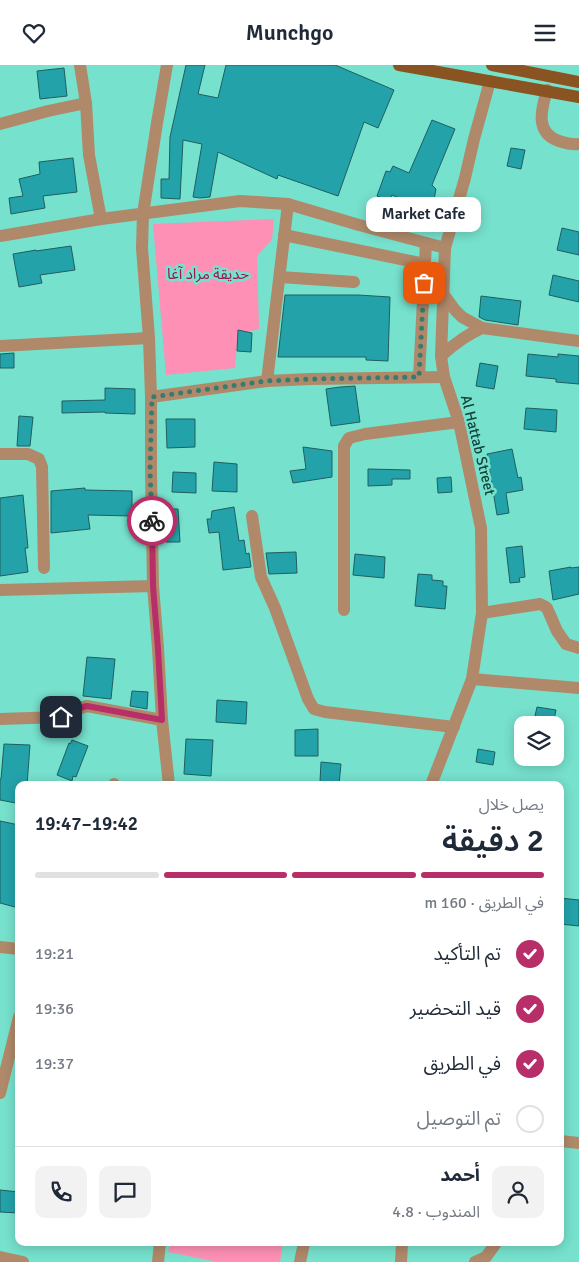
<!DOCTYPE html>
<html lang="ar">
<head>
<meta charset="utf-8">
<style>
  body { margin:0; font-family:Signika,"Noto Sans Arabic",sans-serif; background:#f2f2f3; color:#1f2937; direction:rtl; height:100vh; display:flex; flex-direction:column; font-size:19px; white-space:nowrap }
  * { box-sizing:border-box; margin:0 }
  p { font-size:16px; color:#747a83 }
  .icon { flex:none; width:28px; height:28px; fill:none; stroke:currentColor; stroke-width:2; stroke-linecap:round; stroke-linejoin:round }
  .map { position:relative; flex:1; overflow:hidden; direction:ltr }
  .drawer { position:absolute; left:15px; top:716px; width:549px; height:465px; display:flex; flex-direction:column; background:#fff; border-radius:10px; box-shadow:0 2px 12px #0003; direction:rtl }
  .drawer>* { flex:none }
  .tools { position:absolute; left:514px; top:651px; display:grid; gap:10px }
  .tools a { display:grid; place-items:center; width:50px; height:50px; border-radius:10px; background:#fff; box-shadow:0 2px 12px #0003; font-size:25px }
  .pin { position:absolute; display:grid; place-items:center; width:42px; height:42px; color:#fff; margin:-21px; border-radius:10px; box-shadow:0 2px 8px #0006 }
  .courier { position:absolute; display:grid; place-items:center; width:50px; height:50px; margin:-25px; border:4px solid #b82e68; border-radius:50%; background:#fff; color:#222; box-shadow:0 1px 6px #0007 }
  .bubble { position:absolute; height:35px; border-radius:10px; background:#fff; box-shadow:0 2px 12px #0003; font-size:16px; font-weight:600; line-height:35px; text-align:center; direction:rtl }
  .overview em { font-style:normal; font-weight:600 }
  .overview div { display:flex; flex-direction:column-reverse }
  .overview { display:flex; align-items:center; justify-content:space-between; height:85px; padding:0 20px }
  h1 { font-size:32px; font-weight:600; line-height:38px }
  .bar { display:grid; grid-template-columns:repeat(4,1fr); gap:8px 5px; align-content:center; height:60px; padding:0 20px }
  .bar i { height:6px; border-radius:4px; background:#e0e1e3 }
  .bar .on { background:#b82e68 }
  .bar p { grid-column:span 4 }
  .line { display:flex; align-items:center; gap:12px; padding:0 20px; border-top:1px solid #e0e1e3 }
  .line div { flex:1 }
  .round { display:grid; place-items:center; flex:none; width:52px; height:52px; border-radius:10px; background:#f2f2f3 }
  ol { padding:0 20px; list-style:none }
  li { display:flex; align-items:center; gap:15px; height:55px }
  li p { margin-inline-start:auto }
  li .icon { padding:5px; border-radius:50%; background:#b82e68; color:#fff; stroke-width:4 }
  li:last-child { color:#747a83 }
  li i { width:28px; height:28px; border:2px solid #e0e1e3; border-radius:50% }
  header { display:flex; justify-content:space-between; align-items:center; height:65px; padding:0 20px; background:#fff; font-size:22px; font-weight:600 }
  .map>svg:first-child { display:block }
  .green { fill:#fd90b4 }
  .building { fill:#23a3a9; stroke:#205e61 }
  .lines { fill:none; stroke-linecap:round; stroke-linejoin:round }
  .minor { stroke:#af896a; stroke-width:12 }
  .major { stroke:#895322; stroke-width:12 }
  .done { stroke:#377b6f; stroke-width:5; stroke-dasharray:0 9 }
  .route { stroke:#b82e68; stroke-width:6 }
  .labels { text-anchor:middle; stroke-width:5; stroke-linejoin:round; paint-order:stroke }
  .park-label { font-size:15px; fill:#9a1552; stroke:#76e1cd }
  .street-label { font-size:15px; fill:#15443c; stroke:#76e1cd }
</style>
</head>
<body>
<header><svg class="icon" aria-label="menu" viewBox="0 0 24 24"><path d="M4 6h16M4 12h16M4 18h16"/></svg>Munchgo<svg class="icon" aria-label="heart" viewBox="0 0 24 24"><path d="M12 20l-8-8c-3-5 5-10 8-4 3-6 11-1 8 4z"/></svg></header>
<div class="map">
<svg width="579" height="1197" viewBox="0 0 579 1197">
  <rect width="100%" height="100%" fill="#76e1cd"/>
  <g class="green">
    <path d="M274 154 272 175 257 191 259 264 238 269 235 303 166 310 153 159Z"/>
    <path d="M170 1178H283L280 1197H218L168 1187Z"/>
  </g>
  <g class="building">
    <path d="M186 0H205L198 29 218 33 226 0H335L394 25 378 63 364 57 338 131 278 110 277 114 218 87 210 132 200 133 193 132 202 79 183 75 180 134 161 133V114H169L170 72Z"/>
    <path d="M64 3 67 31 40 34 37 6Z"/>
    <path d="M432 55 455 64 432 120 436 124 433 140 418 133 416 140 392 130 389 136 377 131 386 106 390 107 393 101 409 108Z"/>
    <path d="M511 83 525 85 521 104 507 101Z"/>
    <path d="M73 93 77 127 43 131 45 143 11 149 9 133 23 131 19 114 40 109 39 97Z"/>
    <path d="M562 163 579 167V190L557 185Z"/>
    <path d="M71 181 75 205 40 210 42 218 19 222 13 189 36 185V186Z"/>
    <path d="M553 210 579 216V237L549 230Z"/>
    <path d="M285 230H358L390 232 388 296 366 295V292H278Z"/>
    <path d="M481 231 521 236 518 260 485 255 479 252Z"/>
    <path d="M238 265 252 268 251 287 237 286Z"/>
    <path d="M14 288V303H0V289Z"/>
    <path d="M528 289 558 292V289L579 291V319L556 317V314L526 311Z"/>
    <path d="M480 298 498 301 494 324 476 321Z"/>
    <path d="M355 321 360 357 331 361 326 324 340 322Z"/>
    <path d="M105 323 135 324V349L105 348V347L62 348V336L105 335Z"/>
    <path d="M526 343 557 345 556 367 524 364Z"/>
    <path d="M19 351 33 352 30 381H17Z"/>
    <path d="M166 354H195V382L167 383Z"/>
    <path d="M303 382 332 386V412L293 418 290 406 306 404Z"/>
    <path d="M512 384 518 413 521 412 523 425 506 428 509 448 497 450 487 389Z"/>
    <path d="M214 397 237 399V427L212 426Z"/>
    <path d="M368 404 410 405V414H392V420L368 421Z"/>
    <path d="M173 407 196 408V428L172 427Z"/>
    <path d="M451 412 452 427 438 428 437 413Z"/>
    <path d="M85 423V425L132 426V451L88 450 90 464 51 468V426Z"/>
    <path d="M23 430 28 483H25L28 507 0 511V433Z"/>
    <path d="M234 442 239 476 244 475 246 489 249 488 251 502 223 505 219 467 209 468 207 454H211L212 446Z"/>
    <path d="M164 444H178L180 477H166Z"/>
    <path d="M522 481 525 512 519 513 520 517 510 518 506 483Z"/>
    <path d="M296 487 297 508 269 509 266 488Z"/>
    <path d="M355 489 385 492 384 513 353 510Z"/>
    <path d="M571 502V503L579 502V529L553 535 549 506Z"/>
    <path d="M418 509 432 510V515L443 516V521H447L445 544 415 541Z"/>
    <path d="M87 592 115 594 111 634 83 631Z"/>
    <path d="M132 626 148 627 147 644 130 641Z"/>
    <path d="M217 635 247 637 246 659 216 657Z"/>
    <path d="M537 642 556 645 553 660H533Z"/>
    <path d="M318 664V691H295V665Z"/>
    <path d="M186 674 213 675 211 711 184 709Z"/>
    <path d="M72 675 88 681 76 712 73 711 72 716 57 710 69 678 70 679Z"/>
    <path d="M4 679 30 680 27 720H19V734L17 733 16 738 0 735V714H1Z"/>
    <path d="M478 684 495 687 493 700 476 697Z"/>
    <path d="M321 697 341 699 339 719 320 717Z"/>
    <path d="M0 756 19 760V843L0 838Z"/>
    <path d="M560 833 579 835V861L560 859Z"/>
    <path d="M0 1125 19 1127V1148L0 1147Z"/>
  </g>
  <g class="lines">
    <g class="minor">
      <path d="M80 0 86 38 89 90 101 154"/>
      <path d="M167 0 157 58 143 149 142 183 149 273 151 332V406L153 521 158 583 162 655 169 720"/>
      <path d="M547 25C541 45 535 68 559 76 565 78 573 80 579 79"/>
      <path d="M0 59 48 46 86 38"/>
      <path d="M284 170 425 199"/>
      <path d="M0 171 101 154 240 136 288 139 359 160 445 183"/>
      <path d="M280 212 354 217"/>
      <path d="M444 230 455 245 462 252 482 263 579 276"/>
      <path d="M0 281 149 273"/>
      <path d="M441 291C454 279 466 270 482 263"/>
      <path d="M419 312 426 178"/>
      <path d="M267 316 288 139"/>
      <path d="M151 332 267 316 311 314 444 312"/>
      <path d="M0 389H28L39 394 42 402 44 503"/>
      <path d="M252 451 261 512 275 543 308 634 314 644 325 647 454 662"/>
      <path d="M0 525 153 521"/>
      <path d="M344 545V381L349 373 365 369 459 357"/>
      <path d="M482 548 540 539 544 541 547 543 557 566 566 579 579 583"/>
      <path d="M472 614 579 623"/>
      <path d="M0 654 61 652C70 649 77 643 87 641L162 655"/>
      <path d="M114 720V719"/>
      <path d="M431 720 472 614 482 548 481 463 459 357 444 312 441 291 445 183 465 113 474 74 490 16"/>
      <path d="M0 882 19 884"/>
      <path d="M0 1028 19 952"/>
      <path d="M560 1076 579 1078"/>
      <path d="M0 1192 23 1197"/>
      <path d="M158 1197 160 1178"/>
      <path d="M300 1197 304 1178"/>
      <path d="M401 1197 402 1178"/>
      <path d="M475 1197 486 1192 496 1178"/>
    </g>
    <g class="major">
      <path d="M399 0 579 32"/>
      <path d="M492 0 579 17"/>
    </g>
  </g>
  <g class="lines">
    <path class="done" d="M152 456 150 406 152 332 267 316 311 314 419 312 424 218"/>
    <path class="route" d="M61 652C70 649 77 643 87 641L162 655 158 584 153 521 152 456"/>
  </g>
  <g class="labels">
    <g class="park-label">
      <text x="208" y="214">حديقة مراد آغا</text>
    </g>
    <g class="street-label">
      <text transform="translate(478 380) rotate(76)" y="5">Al Hattab Street</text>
    </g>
  </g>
</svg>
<div class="tools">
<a><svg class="icon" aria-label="layers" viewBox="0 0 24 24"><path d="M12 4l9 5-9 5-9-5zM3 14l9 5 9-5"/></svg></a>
</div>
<div class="pin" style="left:424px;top:218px;background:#ea580c"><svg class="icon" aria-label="bag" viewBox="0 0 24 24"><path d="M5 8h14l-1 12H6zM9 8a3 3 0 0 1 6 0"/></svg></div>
<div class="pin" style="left:61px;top:652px;background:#1f2937"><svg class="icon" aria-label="home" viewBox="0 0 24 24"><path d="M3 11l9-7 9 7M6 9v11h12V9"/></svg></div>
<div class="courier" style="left:152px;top:456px"><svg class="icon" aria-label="bike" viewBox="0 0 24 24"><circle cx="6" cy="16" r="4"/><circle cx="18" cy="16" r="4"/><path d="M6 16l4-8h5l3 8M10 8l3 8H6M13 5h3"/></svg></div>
<div class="bubble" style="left:366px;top:132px;width:115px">Market Cafe</div>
<section class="drawer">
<div class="overview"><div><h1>2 دقيقة</h1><p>يصل خلال</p></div><em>19:42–19:47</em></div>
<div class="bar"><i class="on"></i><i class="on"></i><i class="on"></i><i></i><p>في الطريق · 160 m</p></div>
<ol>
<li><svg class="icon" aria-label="check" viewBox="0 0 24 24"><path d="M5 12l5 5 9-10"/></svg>تم التأكيد<p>19:21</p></li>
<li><svg class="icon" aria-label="check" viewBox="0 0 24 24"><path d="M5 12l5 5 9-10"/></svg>قيد التحضير<p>19:36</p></li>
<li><svg class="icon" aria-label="check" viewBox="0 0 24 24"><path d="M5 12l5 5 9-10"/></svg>في الطريق<p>19:37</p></li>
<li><i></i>تم التوصيل</li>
</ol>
<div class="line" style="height:90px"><a class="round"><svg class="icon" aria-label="person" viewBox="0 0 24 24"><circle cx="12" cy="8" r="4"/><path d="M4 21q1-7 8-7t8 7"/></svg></a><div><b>أحمد</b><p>المندوب · 4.8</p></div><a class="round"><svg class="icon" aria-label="chat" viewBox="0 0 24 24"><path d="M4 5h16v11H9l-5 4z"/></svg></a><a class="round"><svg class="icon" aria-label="phone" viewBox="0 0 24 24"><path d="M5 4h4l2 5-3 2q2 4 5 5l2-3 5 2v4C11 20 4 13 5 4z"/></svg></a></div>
</section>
</div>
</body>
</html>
